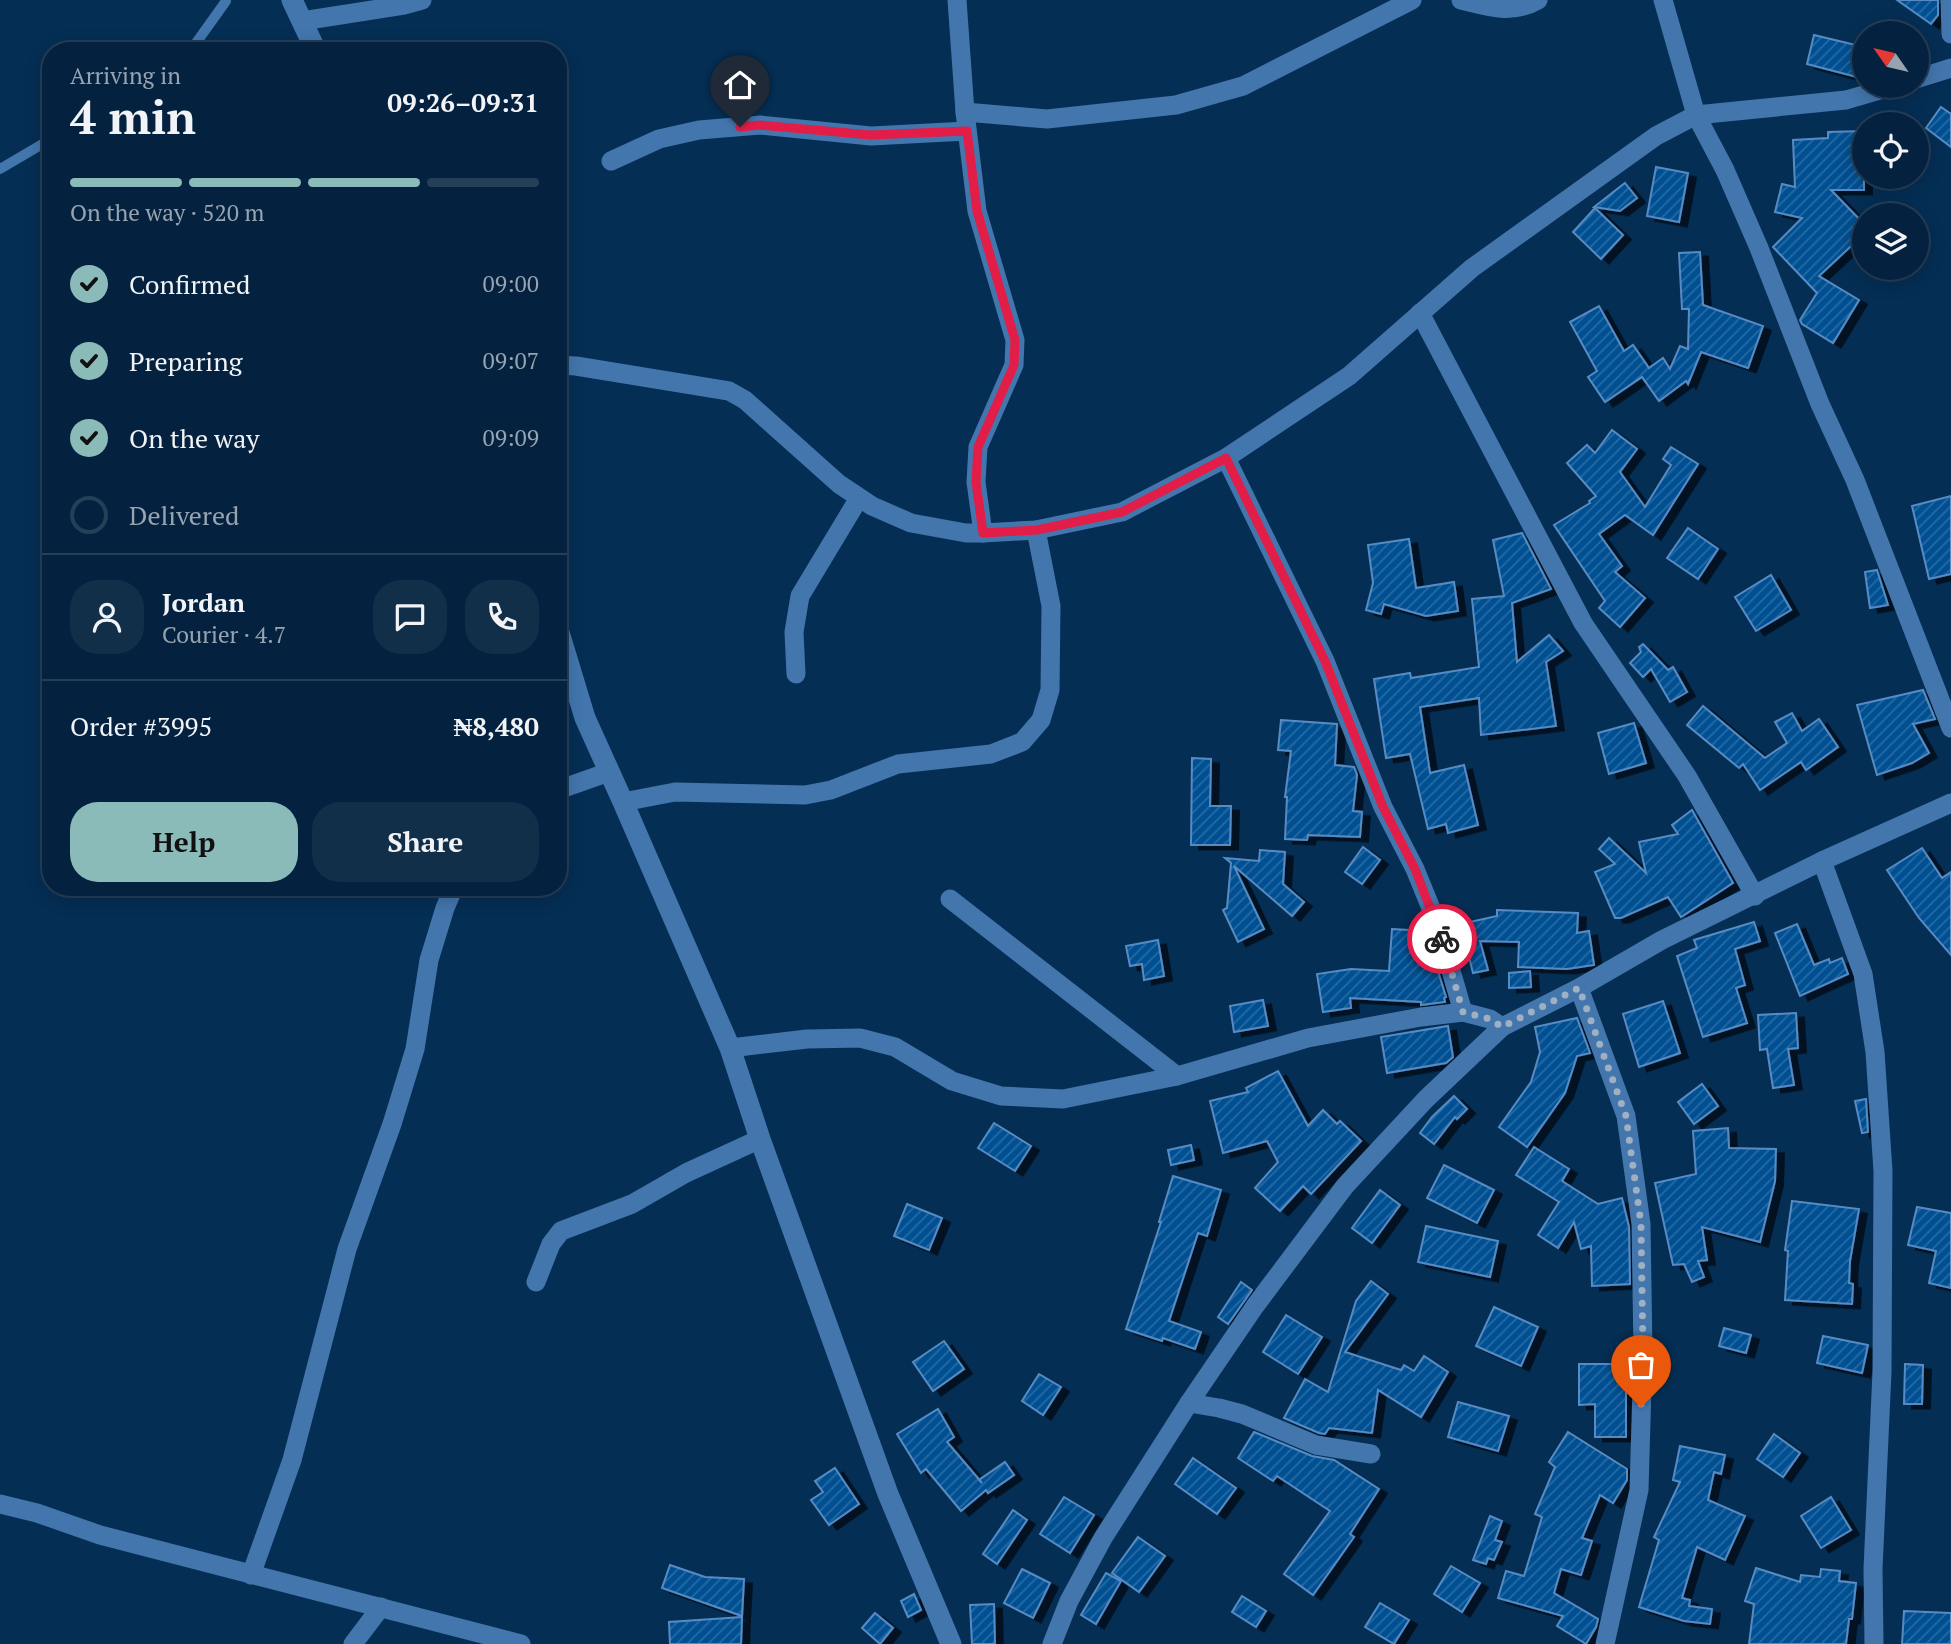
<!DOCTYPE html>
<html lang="en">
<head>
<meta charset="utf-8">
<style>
  body { margin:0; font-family:"PT Serif",serif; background:#122f4a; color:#f1f3f6; height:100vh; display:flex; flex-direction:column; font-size:26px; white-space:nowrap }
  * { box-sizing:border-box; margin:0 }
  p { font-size:23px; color:#97a4b0 }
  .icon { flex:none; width:38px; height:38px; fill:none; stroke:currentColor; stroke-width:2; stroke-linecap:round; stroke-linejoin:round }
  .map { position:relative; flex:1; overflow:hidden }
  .panel { position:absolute; left:42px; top:42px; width:525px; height:854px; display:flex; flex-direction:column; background:#04223f; border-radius:28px; box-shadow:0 4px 18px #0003,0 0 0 2px #253f59 }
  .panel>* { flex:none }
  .needle { width:46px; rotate:304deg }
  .buttons { position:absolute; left:1852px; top:21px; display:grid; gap:14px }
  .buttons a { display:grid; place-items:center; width:77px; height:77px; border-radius:50%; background:#04223f; box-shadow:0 4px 18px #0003,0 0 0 2px #253f59; font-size:35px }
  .pin { position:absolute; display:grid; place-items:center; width:60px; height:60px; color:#fff; margin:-72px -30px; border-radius:50% 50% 50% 0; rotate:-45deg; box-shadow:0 0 7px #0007 }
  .pin .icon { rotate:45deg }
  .courier { position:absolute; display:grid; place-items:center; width:70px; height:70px; margin:-35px; border:5px solid #e11d48; border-radius:50%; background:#fff; color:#222; box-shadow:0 2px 9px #0007 }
  .overview em { font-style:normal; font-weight:800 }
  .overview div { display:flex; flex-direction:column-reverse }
  .overview { display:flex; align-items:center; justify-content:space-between; height:119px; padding:0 28px }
  h1 { font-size:46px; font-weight:800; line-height:52px }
  .bar { display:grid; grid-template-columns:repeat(4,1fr); gap:10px 7px; align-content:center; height:84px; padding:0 28px }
  .bar i { height:9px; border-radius:5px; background:#253f59 }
  .bar .on { background:#8bbbb9 }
  .bar p { grid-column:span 4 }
  .line { display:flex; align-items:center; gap:18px; padding:0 28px; border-top:2px solid #253f59 }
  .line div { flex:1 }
  .round { display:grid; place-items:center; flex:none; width:74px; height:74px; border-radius:28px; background:#122f4a }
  ol { padding:0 28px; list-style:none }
  li { display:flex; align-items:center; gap:21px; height:77px }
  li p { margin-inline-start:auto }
  li .icon { padding:7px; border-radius:50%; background:#8bbbb9; color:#111; stroke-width:4 }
  li:last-child { color:#97a4b0 }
  li i { width:38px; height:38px; border:4px solid #253f59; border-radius:50% }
  .action { display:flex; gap:14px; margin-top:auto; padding:14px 28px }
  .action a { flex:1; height:80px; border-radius:28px; background:#8bbbb9; color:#111; font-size:28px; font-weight:800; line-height:80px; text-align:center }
  .action a+a { background:#122f4a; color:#f1f3f6 }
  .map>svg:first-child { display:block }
  .building { fill:url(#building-hatch); stroke:#578bc4; stroke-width:2; filter:url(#shadow) }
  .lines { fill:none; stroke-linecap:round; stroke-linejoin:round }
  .lane { stroke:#4376ad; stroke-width:10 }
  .street { stroke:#4376ad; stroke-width:19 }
  .secondary { stroke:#4376ad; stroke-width:21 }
  .done { stroke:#9eb0c1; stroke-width:7; stroke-dasharray:0 12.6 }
  .route { stroke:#e11d48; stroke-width:9 }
</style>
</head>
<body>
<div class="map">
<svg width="1951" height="1644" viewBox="0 0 1951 1644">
  <defs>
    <pattern id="building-hatch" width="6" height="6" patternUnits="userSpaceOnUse" patternTransform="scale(1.75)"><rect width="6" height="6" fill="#015092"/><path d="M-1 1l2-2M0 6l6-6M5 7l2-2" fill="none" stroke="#266aa2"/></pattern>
    <filter id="shadow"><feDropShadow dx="8" dy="4.5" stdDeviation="0" flood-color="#0009"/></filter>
  </defs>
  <rect width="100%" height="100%" fill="#052e54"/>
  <g class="building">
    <path d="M1897 0H1938V15L1931 24Z"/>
    <path d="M1814 35 1864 47 1857 77 1807 64Z"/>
    <path d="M1941 107 1951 114V147L1926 128Z"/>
    <path d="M1864 131V190H1831L1864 224V234L1819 276 1859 300 1833 343 1802 324 1800 320 1817 293 1773 247 1802 218 1775 212 1782 184 1795 187 1793 140 1828 138V132Z"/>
    <path d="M1656 167 1688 173 1679 222 1647 216Z"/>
    <path d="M1625 183 1637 198 1620 211 1594 207Z"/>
    <path d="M1595 208 1623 235 1601 259 1573 232Z"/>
    <path d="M1700 252 1703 305 1763 326 1748 368 1701 352 1688 384 1686 381 1659 401 1642 377 1605 402 1588 377 1597 371 1570 322 1599 306 1624 351 1633 345 1649 368 1663 358 1670 369 1680 346 1688 349 1689 309H1682L1679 253Z"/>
    <path d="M1612 430 1637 449 1620 472 1645 507 1671 465 1663 459 1671 447 1698 464 1653 535 1625 515 1599 534 1622 566 1615 572 1645 598 1620 627 1599 608 1605 601 1554 525 1590 503 1589 501 1596 496 1567 463 1587 445 1595 453Z"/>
    <path d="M1951 496V574L1929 579 1912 506Z"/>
    <path d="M1688 528 1718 549 1698 579 1667 558Z"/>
    <path d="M1522 533 1551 589 1512 603 1517 662 1549 635 1563 651 1546 662 1556 726 1481 735 1479 698 1420 707 1430 773 1464 765 1478 825 1448 833 1446 824 1428 829 1410 754 1386 758 1374 679 1410 673 1411 678 1479 667 1472 599 1504 596 1493 540Z"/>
    <path d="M1409 539 1416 588 1454 582 1458 611 1426 616 1384 604 1381 614 1366 610 1373 583 1368 545Z"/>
    <path d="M1877 570 1888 605 1870 608 1865 572Z"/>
    <path d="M1771 575 1791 610 1756 631 1735 597Z"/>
    <path d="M1643 644 1668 670 1673 667 1687 692 1670 702 1651 669 1643 677 1630 663 1641 652 1639 647Z"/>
    <path d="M1923 690 1935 719 1913 724 1929 753 1912 763 1877 775 1857 705Z"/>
    <path d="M1703 706 1765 758 1787 743 1775 722 1792 713 1802 731 1819 719 1838 747 1806 770 1801 762 1760 790 1743 764 1739 768 1687 725Z"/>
    <path d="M1281 720 1337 724 1335 765 1354 767 1357 775 1353 811 1362 812 1360 837 1308 835 1307 840 1285 839 1287 797H1285L1291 751 1278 750Z"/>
    <path d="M1634 723 1646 763 1609 774 1598 733Z"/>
    <path d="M1192 758 1211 759 1210 806H1231L1230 845H1191Z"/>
    <path d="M1692 810 1733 883 1681 917 1668 897 1621 918H1615L1595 872 1615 864 1599 849 1609 838 1646 873 1639 842 1678 834 1672 825Z"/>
    <path d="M1363 847 1380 860 1362 884 1345 872Z"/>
    <path d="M1922 848 1942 878 1951 872V955L1919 918 1887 870Z"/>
    <path d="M1260 850 1285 852 1283 884 1304 902 1292 916 1234 866 1264 929 1238 942 1223 910 1227 908 1231 863 1225 858 1259 861Z"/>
    <path d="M1497 910 1578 913 1577 933 1589 931 1594 965 1567 969 1518 967 1519 942 1480 941 1488 970 1473 973 1461 924 1497 916Z"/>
    <path d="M1754 922 1760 941 1735 949 1745 985 1736 988 1747 1023 1703 1037 1677 956 1697 948 1694 940Z"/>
    <path d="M1797 924 1814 965 1829 959 1830 963 1842 958 1848 974 1800 996 1775 933Z"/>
    <path d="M1392 929 1427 931 1434 957V969L1437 968 1446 997 1444 998 1445 1002 1421 1005V1002L1350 998 1351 1008 1323 1012 1317 974 1351 969 1389 971Z"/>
    <path d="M1158 940 1164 976 1144 980 1142 964 1130 966 1126 946Z"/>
    <path d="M1530 971 1531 987 1509 988V973Z"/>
    <path d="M1263 1000 1268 1026 1234 1032 1230 1006Z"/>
    <path d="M1663 1001 1680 1053 1639 1067 1623 1014Z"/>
    <path d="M1796 1013 1798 1048 1788 1049 1794 1085 1773 1088 1767 1049 1760 1050 1758 1015Z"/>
    <path d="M1577 1018 1590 1053 1577 1056 1565 1093 1527 1147 1499 1127 1531 1082 1540 1052 1535 1027Z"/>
    <path d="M1448 1026 1453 1057 1446 1063 1387 1073 1381 1037Z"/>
    <path d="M1278 1071 1308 1126 1323 1110 1337 1124 1340 1121 1361 1141 1311 1194 1303 1186 1280 1211 1255 1188 1278 1162 1267 1141 1223 1153 1210 1101 1248 1092 1246 1088Z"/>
    <path d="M1702 1084 1718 1106 1694 1124 1678 1102Z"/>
    <path d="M1454 1096 1467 1109 1457 1119 1455 1117 1434 1144 1420 1133 1432 1117Z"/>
    <path d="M1866 1099 1868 1132 1862 1133 1855 1101Z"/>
    <path d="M994 1123 1031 1146 1015 1171 978 1148Z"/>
    <path d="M1728 1128 1729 1148 1776 1149 1775 1181 1760 1242 1702 1227 1707 1260 1698 1261 1704 1277 1692 1282 1684 1264 1673 1265 1655 1183 1696 1174 1693 1131Z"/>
    <path d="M1191 1145 1194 1160 1171 1165 1168 1150Z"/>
    <path d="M1534 1147 1569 1169 1562 1181 1598 1204 1622 1198 1629 1227 1630 1284 1592 1286 1591 1246 1581 1249 1574 1222 1558 1248 1538 1235 1559 1202 1516 1175Z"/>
    <path d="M1444 1165 1494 1190 1477 1223 1427 1198Z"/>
    <path d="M1173 1176 1221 1190 1207 1236 1198 1233 1169 1321 1201 1332 1195 1349 1163 1338 1162 1341 1126 1329 1161 1222H1159Z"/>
    <path d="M1380 1190 1400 1205 1372 1243 1352 1228Z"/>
    <path d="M1792 1201 1859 1209 1850 1261 1849 1283 1853 1284 1852 1304 1785 1300 1788 1251 1785 1250Z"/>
    <path d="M907 1204 942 1218 929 1250 894 1236Z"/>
    <path d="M1917 1207 1951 1213V1288L1929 1283 1936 1251 1908 1245Z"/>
    <path d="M1426 1226 1498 1241 1490 1277 1418 1262Z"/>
    <path d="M1371 1281 1388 1294 1345 1352 1401 1370 1404 1365 1414 1371 1424 1356 1448 1372 1421 1417 1378 1390 1372 1433 1329 1428 1325 1434 1319 1433 1284 1418 1305 1379 1328 1392 1356 1301Z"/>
    <path d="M1241 1282 1252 1290 1228 1324 1218 1317Z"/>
    <path d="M1494 1307 1538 1327 1521 1366 1476 1346Z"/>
    <path d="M1286 1315 1322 1337 1298 1374 1263 1352Z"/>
    <path d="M1724 1328 1751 1335 1746 1353 1719 1346Z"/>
    <path d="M1823 1336 1868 1345 1862 1373 1817 1363Z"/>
    <path d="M944 1341 964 1369 933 1391 913 1362Z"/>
    <path d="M1579 1364H1626V1437H1595V1404L1579 1405Z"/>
    <path d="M1905 1364 1923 1365 1922 1404H1904Z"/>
    <path d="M1039 1374 1061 1387 1043 1415 1022 1401Z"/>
    <path d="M1458 1402 1509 1416 1498 1451 1448 1437Z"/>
    <path d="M938 1409 954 1437 947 1442 982 1483 979 1480 1005 1462 1014 1475 988 1493 986 1490 961 1511 926 1469 921 1473 897 1434Z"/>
    <path d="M1254 1432 1312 1456 1334 1460 1379 1489 1350 1534 1354 1537 1313 1595 1284 1574 1330 1511 1277 1476 1273 1481 1238 1458Z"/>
    <path d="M1568 1432 1627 1469V1480L1613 1503 1600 1495 1582 1538 1592 1541 1581 1575 1561 1569 1554 1593 1598 1619 1596 1627 1586 1644 1557 1626 1563 1616 1498 1598 1506 1571 1524 1576 1542 1517 1535 1514 1555 1467 1549 1462Z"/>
    <path d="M1774 1434 1800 1453 1783 1477 1757 1459Z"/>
    <path d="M1680 1446 1725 1455 1721 1474 1714 1472 1708 1500 1745 1516 1725 1560 1697 1547 1682 1598 1690 1600 1689 1606 1712 1609 1710 1624 1684 1621 1639 1607 1659 1540 1654 1537 1680 1482 1673 1480Z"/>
    <path d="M1193 1458 1236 1488 1217 1514 1175 1484Z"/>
    <path d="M835 1468 859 1504 829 1525 811 1500 823 1492 815 1481Z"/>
    <path d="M1064 1497 1094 1515 1070 1553 1040 1534Z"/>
    <path d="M1831 1497 1851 1530 1821 1548 1801 1516Z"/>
    <path d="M1013 1510 1027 1520 997 1564 983 1554Z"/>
    <path d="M1490 1516 1502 1521 1495 1540 1502 1542 1494 1560 1488 1558 1486 1564 1473 1560Z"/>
    <path d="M1138 1537 1165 1556 1139 1592 1112 1573Z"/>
    <path d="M670 1565 705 1577 744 1579 742 1616 662 1588Z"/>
    <path d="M1451 1566 1480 1583 1462 1612 1434 1594Z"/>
    <path d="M1756 1568 1800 1582 1801 1575 1820 1577 1821 1569 1840 1571 1839 1581 1856 1583 1852 1619H1849L1846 1644H1749L1754 1604 1745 1601Z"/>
    <path d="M1022 1569 1050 1583 1033 1618 1004 1603Z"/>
    <path d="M1106 1573 1121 1581 1096 1624 1081 1615Z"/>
    <path d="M914 1594 921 1610 908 1617 901 1601Z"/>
    <path d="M1242 1596 1266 1611 1256 1627 1232 1612Z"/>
    <path d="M1380 1603 1409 1620 1394 1644 1365 1627Z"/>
    <path d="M994 1604 995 1644H972L970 1605Z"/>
    <path d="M1904 1611 1951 1613V1644H1902Z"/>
    <path d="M875 1613 893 1628 880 1644 862 1628Z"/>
    <path d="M742 1617 741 1644H670L669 1622Z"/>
  </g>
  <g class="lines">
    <g class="lane">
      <path d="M185 51 196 43 226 1"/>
      <path d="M0 169 51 139"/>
    </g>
    <g class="street">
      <path d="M957 0 965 112 977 211 1015 340 1014 365 978 447 976 482 983 533"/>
      <path d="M1461 0C1489 7 1512 15 1538 0"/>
      <path d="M1663 0 1696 115 1725 170 1759 248 1820 404 1855 480 1951 728"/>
      <path d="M1950 0 1951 34"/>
      <path d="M302 21 404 5 422 0"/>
      <path d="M1916 79 1951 68"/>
      <path d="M965 112 1047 119 1176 105 1243 86 1412 0"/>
      <path d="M611 161 659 139 699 130 760 125 871 136 967 131"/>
      <path d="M1420 313 1583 623 1687 776 1755 896"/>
      <path d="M558 365 576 366 729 391 745 400 839 484 872 506 911 523 966 533H983L1036 530 1122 512 1226 458 1349 376 1472 268 1656 136 1696 115 1846 100 1894 86"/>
      <path d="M1226 458 1325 661 1383 807 1415 869 1437 923 1463 1012"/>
      <path d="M796 674 794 632 800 596 859 498"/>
      <path d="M558 790 609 772"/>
      <path d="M623 802 675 792 805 795 831 790 898 764 991 754 1022 742 1041 720 1050 690 1051 606 1036 530"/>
      <path d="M1822 861 1863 974 1875 1052 1883 1171 1882 1372 1873 1569 1874 1644"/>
      <path d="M950 899 1177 1076"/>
      <path d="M1579 988 1626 1116 1641 1224 1643 1352 1639 1490 1605 1644"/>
      <path d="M730 1048 807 1039 860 1038 895 1047 952 1081 1001 1096 1063 1099 1177 1076 1308 1038 1421 1017 1463 1012 1490 1019 1502 1027"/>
      <path d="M536 1282 551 1244 561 1231 632 1204 686 1173 760 1139"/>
      <path d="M1189 1403 1219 1408 1242 1414 1316 1445 1371 1454"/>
      <path d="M0 1504 37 1513 100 1535 521 1644"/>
      <path d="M251 1575 292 1460 347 1249 392 1124 415 1049 429 960 445 908 454 887"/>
      <path d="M353 1644 381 1607"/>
      <path d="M1052 1644 1069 1601 1103 1538 1189 1403 1255 1306 1345 1186 1426 1099 1502 1027 1579 988 1662 940 1822 861 1951 803"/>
    </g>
    <g class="secondary">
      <path d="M292 0 316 51"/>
      <path d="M558 629 585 718 623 802 730 1048 760 1139 888 1494 951 1644"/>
    </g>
  </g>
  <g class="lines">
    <path class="done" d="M1442 939 1463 1012 1490 1019 1502 1027 1579 988 1626 1116 1641 1224 1643 1352 1641 1407"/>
    <path class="route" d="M740 127 760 125 871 135 967 131 977 211 1015 340 1014 365 978 447 976 482 983 533 1037 530 1122 512 1226 458 1325 661 1383 807 1415 869 1442 939"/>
  </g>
</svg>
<div class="buttons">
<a><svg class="needle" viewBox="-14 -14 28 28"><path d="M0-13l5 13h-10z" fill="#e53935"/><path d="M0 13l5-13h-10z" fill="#97a4b0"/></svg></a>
<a><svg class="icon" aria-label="locate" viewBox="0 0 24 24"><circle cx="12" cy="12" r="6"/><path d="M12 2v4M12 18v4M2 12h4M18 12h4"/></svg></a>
<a><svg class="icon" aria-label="layers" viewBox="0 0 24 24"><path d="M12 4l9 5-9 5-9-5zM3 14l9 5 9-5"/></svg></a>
</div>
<div class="pin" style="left:1641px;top:1407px;background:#ea580c"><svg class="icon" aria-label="bag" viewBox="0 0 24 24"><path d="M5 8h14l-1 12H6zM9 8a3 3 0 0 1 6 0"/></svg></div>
<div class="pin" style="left:740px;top:127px;background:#1f2937"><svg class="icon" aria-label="home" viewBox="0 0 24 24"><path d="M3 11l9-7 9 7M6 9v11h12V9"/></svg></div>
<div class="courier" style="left:1442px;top:939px"><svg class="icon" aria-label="bike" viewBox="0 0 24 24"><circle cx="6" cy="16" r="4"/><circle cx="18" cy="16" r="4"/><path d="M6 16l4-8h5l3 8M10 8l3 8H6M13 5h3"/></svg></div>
<section class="panel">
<div class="overview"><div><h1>4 min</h1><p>Arriving in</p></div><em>09:26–09:31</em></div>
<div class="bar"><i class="on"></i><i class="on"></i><i class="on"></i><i></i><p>On the way · 520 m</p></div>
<ol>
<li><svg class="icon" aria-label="check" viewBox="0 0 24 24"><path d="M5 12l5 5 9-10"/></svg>Confirmed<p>09:00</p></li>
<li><svg class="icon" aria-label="check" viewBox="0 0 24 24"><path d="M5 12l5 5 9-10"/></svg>Preparing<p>09:07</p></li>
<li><svg class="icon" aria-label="check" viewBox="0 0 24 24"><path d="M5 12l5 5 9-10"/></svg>On the way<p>09:09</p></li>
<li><i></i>Delivered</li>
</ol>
<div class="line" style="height:126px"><a class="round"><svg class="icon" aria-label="person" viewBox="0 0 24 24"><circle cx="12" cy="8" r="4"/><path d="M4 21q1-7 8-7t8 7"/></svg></a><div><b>Jordan</b><p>Courier · 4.7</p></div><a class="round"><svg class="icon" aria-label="chat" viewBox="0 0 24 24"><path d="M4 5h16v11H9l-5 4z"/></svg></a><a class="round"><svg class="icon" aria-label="phone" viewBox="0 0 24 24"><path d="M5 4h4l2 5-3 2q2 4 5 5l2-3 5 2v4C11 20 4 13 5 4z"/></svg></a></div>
<div class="line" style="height:91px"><div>Order #3995</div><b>₦8,480</b></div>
<div class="action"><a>Help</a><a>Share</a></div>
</section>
</div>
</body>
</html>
